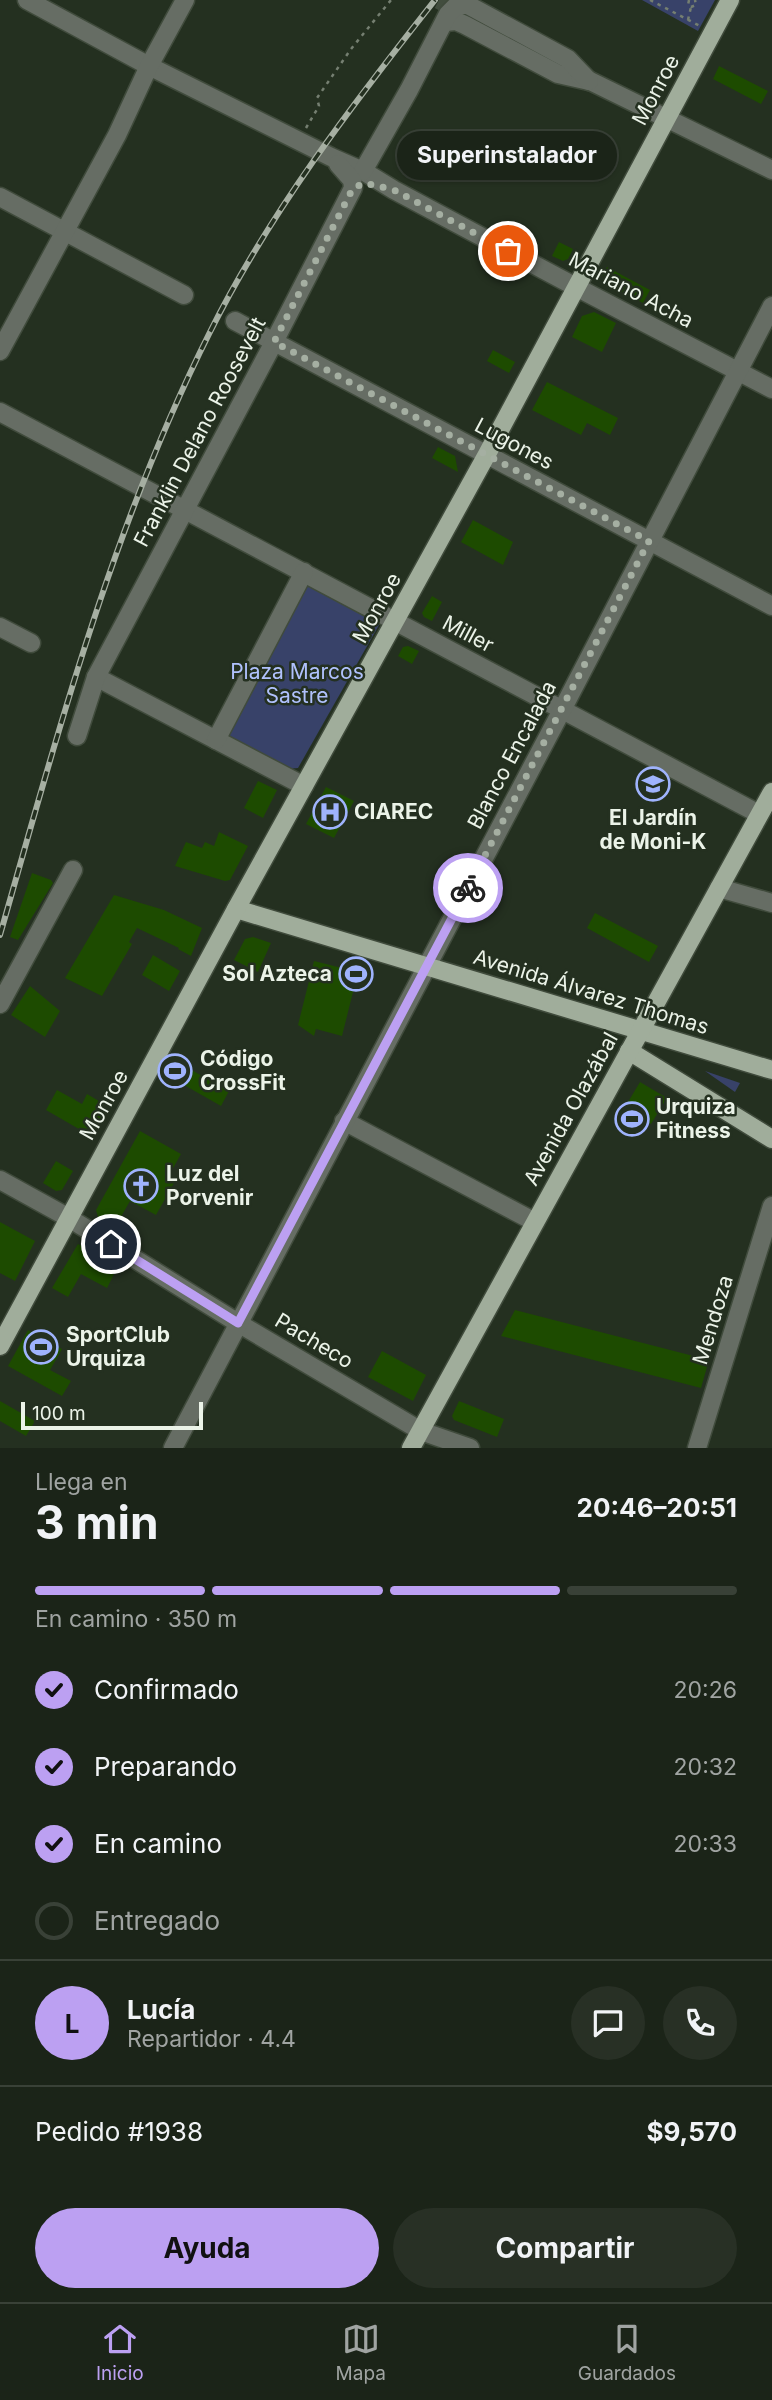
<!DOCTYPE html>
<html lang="es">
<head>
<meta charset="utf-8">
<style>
  body { margin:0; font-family:Inter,sans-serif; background:#283025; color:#f1f3f6; height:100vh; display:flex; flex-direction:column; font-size:26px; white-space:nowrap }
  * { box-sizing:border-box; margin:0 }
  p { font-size:23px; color:#a0a4a2 }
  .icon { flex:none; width:38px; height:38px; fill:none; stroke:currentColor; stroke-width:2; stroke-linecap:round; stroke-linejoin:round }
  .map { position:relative; height:1448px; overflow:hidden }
  .sheet { display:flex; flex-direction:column; background:#1b2418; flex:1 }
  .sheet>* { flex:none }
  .scale { position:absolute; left:21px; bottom:18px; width:182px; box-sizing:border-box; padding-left:7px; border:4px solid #ebf3e8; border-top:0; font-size:19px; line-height:24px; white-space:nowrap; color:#ebf3e8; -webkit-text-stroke:5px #243020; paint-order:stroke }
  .pin { position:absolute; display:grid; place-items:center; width:60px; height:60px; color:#fff; margin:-30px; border:4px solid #fff; border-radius:50%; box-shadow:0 2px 7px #0007 }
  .courier { position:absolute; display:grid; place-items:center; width:70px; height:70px; margin:-35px; border:5px solid #bca0f2; border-radius:50%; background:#fff; color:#222; box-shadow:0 2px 9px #0007 }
  .bubble { position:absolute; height:49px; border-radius:24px; background:#1b2418; box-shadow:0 2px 5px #0004,0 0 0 2px #394137; font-size:23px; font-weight:700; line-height:49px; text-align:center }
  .overview em { font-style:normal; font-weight:700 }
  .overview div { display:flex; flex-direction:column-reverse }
  .overview { display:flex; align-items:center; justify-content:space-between; height:119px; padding:0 35px }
  h1 { font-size:46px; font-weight:700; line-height:52px }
  .bar { display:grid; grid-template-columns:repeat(4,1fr); gap:10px 7px; align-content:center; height:84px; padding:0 35px }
  .bar i { height:9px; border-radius:5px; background:#394137 }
  .bar .on { background:#bca0f2 }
  .bar p { grid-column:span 4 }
  .line { display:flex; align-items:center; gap:18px; padding:0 35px; border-top:2px solid #394137 }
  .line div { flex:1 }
  .round { display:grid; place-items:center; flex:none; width:74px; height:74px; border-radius:37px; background:#283025 }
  ol { padding:0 35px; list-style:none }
  li { display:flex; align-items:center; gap:21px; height:77px }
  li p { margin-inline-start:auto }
  li .icon { padding:7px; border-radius:50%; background:#bca0f2; color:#111; stroke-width:4 }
  li:last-child { color:#a0a4a2 }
  li i { width:38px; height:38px; border:4px solid #394137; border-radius:50% }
  .cta { display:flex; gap:14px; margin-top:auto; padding:14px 35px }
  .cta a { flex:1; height:80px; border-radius:42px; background:#bca0f2; color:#111; font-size:28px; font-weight:700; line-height:80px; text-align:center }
  .cta a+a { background:#283025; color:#f1f3f6 }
  .tabs { display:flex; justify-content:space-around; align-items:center; height:98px; border-top:2px solid #394137; background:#1b2418; font-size:19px; color:#a0a4a2 }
  .tabs a { display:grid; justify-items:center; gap:4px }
  .tabs .on { color:#bca0f2 }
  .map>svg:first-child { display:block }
  .green { fill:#384269 }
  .building { fill:#1d4b00 }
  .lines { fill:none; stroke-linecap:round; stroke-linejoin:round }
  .minor-tunnel { stroke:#424d3e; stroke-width:18; stroke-dasharray:18 9; stroke-linecap:butt }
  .minor-casing { stroke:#404b3c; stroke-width:21 }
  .major-casing { stroke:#404b3c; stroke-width:21 }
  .path { stroke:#757f71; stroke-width:2.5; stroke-dasharray:3.5 5; stroke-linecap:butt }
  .minor { stroke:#666d64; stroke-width:18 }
  .major { stroke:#a0ad9b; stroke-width:18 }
  .rail-casing { stroke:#a6afa2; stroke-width:6 }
  .rail { stroke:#243020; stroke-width:3.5; stroke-dasharray:10; stroke-linecap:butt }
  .done { stroke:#a5afa2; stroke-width:7; stroke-dasharray:0 12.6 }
  .route { stroke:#bca0f2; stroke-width:9 }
  .labels { text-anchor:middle; stroke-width:5; stroke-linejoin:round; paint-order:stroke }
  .street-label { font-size:21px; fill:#ebf3e8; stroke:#243020 }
  .park-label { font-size:21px; fill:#b0c1fc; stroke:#243020 }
  .poi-label { font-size:21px; font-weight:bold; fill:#ebf3e8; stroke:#243020; text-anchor:start }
</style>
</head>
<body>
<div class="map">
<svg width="772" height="1448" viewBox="0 0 772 1448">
  <rect width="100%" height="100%" fill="#243020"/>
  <g class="green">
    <path d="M642 0H715L698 31Z"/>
    <path d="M307 583 376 618 379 625 298 768 287 769 222 734Z"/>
    <path d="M705 1071 740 1083 735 1092Z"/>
  </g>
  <g class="building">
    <path d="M719 66 768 91 761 104 713 79Z"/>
    <path d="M559 242 573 249 568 259 563 261 552 256Z"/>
    <path d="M607 267 650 290 643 303 607 284 603 274Z"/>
    <path d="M594 312 616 323 602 352 572 337 582 316Z"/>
    <path d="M493 350 515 362 509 373 487 361Z"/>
    <path d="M547 382 618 418 610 435 587 423 581 435 532 410Z"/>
    <path d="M438 447 455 456 458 472 432 458Z"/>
    <path d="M473 520 513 542 503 565 461 542Z"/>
    <path d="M432 596 442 602 432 621 424 617 422 613Z"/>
    <path d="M408 646 419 651 412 664 398 656 403 647Z"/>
    <path d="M258 781 277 790 263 818 244 808Z"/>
    <path d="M326 787 354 801 334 838 306 824Z"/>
    <path d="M219 832 248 846 230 880 225 881 175 866 186 842 202 848 205 842 214 846Z"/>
    <path d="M32 873 51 880 53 883 18 940 10 937Z"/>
    <path d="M114 895 164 910 202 928 191 956 178 949 179 948 137 928 129 942 132 944 102 996 65 978Z"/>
    <path d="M595 913 658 946 649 962 587 928Z"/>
    <path d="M253 937 271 943 258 972 234 960 245 939Z"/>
    <path d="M153 955 180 971 169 991 142 975Z"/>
    <path d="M314 961 358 972 342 1036 316 1029 314 1036 298 1025Z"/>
    <path d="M30 986 60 1011 45 1037 11 1015Z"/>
    <path d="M179 1063 229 1091 221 1106 170 1077Z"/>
    <path d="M640 1082 667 1098 651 1124 645 1121 640 1129 619 1117Z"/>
    <path d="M57 1090 82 1104 87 1094 104 1104 99 1113 102 1115 91 1136 46 1110Z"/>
    <path d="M140 1131 181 1154 167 1179 174 1183 156 1215 130 1201 114 1229 99 1220 96 1210Z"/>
    <path d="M56 1161 73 1171 62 1190 56 1191 43 1183Z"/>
    <path d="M0 1222 35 1241 15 1281 0 1273Z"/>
    <path d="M78 1244 118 1266 107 1288 81 1274 68 1297 52 1288Z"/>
    <path d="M515 1310 709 1360 701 1388 501 1336Z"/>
    <path d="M28 1330 62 1349 50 1370 71 1381 62 1396 8 1366Z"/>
    <path d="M382 1351 426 1375 413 1401 368 1377Z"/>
    <path d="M0 1401 35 1421 26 1436 0 1421Z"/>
    <path d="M459 1401 504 1419 497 1437 454 1420 452 1416Z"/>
  </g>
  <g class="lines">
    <path class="minor-tunnel" d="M439 0 467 15"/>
    <defs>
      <g id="minor">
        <path d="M27 0 149 66 331 157 363 171 394 190 576 287 772 389"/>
        <path d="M445 22 456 21 465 25 558 74 589 81"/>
        <path d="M580 76 772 170"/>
        <path d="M363 171 409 90 448 14 457 5H468L568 59 589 81"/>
        <path d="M0 197 184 295"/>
        <path d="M235 321 772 606"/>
        <path d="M0 351 117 135 149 66 185 0"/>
        <path d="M0 412 759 814"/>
        <path d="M0 627 31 643"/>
        <path d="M96 677 304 786"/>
        <path d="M77 736 96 677 274 342 353 188 352 180 338 164"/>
        <path d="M216 740 304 572"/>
        <path d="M719 888 772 903"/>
        <path d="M0 1004 73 870"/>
        <path d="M344 1121 535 1222"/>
        <path d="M0 1180 69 1218 238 1323 421 1431 470 1448"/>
        <path d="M173 1448 562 710 772 306"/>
        <path d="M697 1448 772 1206"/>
      </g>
      <g id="major">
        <path d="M236 909 772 1070"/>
        <path d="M629 1051 772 1139"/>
        <path d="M0 1346 236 909 486 456 730 0"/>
        <path d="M411 1448 772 792"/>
      </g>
    </defs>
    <use href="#minor" class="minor-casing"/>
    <use href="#major" class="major-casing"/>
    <g class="path">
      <path d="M650 0 700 26"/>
      <path d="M689 0 688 5 691 7 696 5 695 0"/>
      <path d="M688 20 691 7"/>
      <path d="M306 128 319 106 317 98 351 49 391 0"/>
    </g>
    <use href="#minor" class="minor"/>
    <use href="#major" class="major"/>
    <defs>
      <path id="rail" d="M0 935C59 729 113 525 210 332 270 212 352 105 435 0"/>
    </defs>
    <use href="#rail" class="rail-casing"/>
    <use href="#rail" class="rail"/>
  </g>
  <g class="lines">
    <path class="done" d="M468 888 649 541 274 342 353 188 365 183 394 190 508 251"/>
    <path class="route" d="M111 1244 238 1323 468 888"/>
  </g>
  <defs>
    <symbol id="school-ring" viewBox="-11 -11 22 22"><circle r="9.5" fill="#243020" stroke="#9fb3fd" stroke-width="1.5"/><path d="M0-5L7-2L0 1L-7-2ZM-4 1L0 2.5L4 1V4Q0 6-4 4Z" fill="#9fb3fd"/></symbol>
    <symbol id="hospital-ring" viewBox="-11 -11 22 22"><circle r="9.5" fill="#243020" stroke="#9fb3fd" stroke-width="1.5"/><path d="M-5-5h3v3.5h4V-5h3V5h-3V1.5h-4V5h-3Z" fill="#9fb3fd"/></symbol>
    <symbol id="stadium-ring" viewBox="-11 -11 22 22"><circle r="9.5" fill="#243020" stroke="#9fb3fd" stroke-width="1.5"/><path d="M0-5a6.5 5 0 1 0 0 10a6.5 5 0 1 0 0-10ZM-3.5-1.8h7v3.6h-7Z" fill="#9fb3fd"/></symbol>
    <symbol id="church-ring" viewBox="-11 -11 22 22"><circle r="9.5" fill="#243020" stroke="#9fb3fd" stroke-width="1.5"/><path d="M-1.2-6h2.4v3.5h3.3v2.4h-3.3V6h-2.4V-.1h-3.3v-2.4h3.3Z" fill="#9fb3fd"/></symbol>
  </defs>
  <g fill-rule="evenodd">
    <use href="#school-ring" x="634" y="765" width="38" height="38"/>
    <use href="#hospital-ring" x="311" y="793" width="38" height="38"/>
    <use href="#stadium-ring" x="337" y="955" width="38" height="38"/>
    <use href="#stadium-ring" x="156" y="1052" width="38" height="38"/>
    <use href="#stadium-ring" x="613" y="1100" width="38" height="38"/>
    <use href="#church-ring" x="122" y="1167" width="38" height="38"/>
    <use href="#stadium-ring" x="22" y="1328" width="38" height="38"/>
  </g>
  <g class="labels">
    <g class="street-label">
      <text transform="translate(656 90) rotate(-62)" y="7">Monroe</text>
      <text transform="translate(631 290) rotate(28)" y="7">Mariano Acha</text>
      <text transform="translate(200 432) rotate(-62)" y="7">Franklin Delano Roosevelt</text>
      <text transform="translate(514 444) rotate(28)" y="7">Lugones</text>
      <text transform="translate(377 608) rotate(-61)" y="7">Monroe</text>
      <text transform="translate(468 634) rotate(28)" y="7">Miller</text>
      <text transform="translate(512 755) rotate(-62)" y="7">Blanco Encalada</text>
      <text transform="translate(591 992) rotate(17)" y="7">Avenida Álvarez Thomas</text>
      <text transform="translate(104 1105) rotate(-61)" y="7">Monroe</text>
      <text transform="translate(571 1109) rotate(-61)" y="7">Avenida Olazábal</text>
      <text transform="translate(713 1320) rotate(-73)" y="7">Mendoza</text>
      <text transform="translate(314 1341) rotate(31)" y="7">Pacheco</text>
    </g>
    <g class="park-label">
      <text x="297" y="679">Plaza Marcos<tspan x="297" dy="24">Sastre</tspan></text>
    </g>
    <g class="poi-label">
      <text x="354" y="819">CIAREC</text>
      <text x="653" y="825" text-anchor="middle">El Jardín<tspan x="653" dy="24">de Moni-K</tspan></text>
      <text x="332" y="981" text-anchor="end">Sol Azteca</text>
      <text x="200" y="1066">Código<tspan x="200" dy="24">CrossFit</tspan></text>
      <text x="656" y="1114">Urquiza<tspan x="656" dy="24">Fitness</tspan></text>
      <text x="166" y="1181">Luz del<tspan x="166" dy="24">Porvenir</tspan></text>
      <text x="66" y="1342">SportClub<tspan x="66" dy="24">Urquiza</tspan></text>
    </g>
  </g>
</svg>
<div class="scale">100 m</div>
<div class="pin" style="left:508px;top:251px;background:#ea580c"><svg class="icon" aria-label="bag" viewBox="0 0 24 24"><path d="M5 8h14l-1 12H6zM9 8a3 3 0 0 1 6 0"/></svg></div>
<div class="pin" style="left:111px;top:1244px;background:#1f2937"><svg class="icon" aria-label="home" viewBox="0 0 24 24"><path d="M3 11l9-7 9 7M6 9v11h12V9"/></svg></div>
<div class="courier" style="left:468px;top:888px"><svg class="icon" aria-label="bike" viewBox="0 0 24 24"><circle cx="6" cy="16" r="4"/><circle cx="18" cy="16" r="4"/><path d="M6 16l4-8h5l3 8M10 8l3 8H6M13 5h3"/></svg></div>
<div class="bubble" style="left:397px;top:131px;width:220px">Superinstalador</div>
</div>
<section class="sheet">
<div class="overview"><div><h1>3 min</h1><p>Llega en</p></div><em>20:46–20:51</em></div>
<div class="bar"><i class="on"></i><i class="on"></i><i class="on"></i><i></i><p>En camino · 350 m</p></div>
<ol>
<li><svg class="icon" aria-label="check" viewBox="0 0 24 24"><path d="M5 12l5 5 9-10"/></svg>Confirmado<p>20:26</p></li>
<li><svg class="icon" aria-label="check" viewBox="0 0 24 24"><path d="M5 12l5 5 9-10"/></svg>Preparando<p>20:32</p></li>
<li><svg class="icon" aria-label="check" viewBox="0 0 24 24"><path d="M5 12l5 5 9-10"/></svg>En camino<p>20:33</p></li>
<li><i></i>Entregado</li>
</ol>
<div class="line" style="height:126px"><b class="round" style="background:#bca0f2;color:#111">L</b><div><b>Lucía</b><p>Repartidor · 4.4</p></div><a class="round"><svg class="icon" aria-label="chat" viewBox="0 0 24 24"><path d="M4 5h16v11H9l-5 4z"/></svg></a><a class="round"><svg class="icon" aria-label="phone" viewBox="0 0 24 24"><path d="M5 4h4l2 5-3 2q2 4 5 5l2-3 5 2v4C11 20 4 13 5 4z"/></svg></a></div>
<div class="line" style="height:91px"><div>Pedido #1938</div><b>$9,570</b></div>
<div class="cta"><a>Ayuda</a><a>Compartir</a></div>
</section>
<nav class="tabs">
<a class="on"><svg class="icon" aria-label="home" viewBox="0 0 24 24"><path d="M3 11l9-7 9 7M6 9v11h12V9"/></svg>Inicio</a>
<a><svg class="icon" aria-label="map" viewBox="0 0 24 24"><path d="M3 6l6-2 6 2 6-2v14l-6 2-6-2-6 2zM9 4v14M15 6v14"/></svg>Mapa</a>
<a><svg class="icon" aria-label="saved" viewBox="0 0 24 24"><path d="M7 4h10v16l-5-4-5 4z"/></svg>Guardados</a>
</nav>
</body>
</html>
